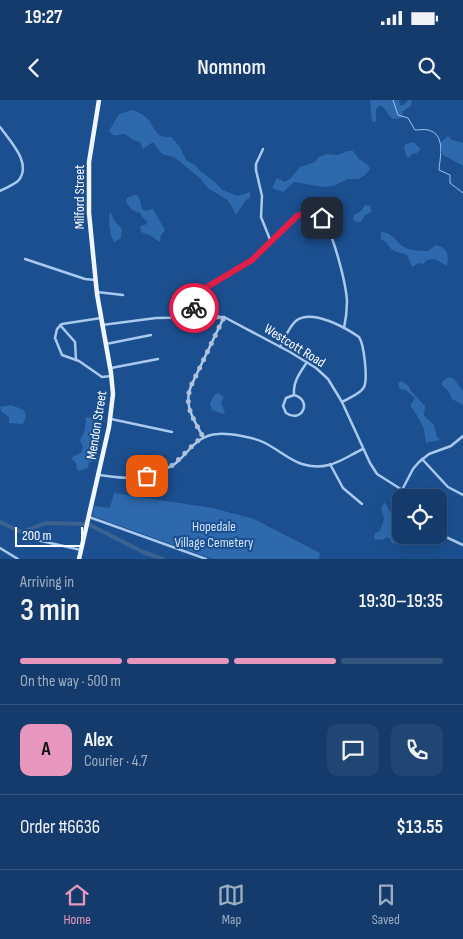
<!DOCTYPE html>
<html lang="en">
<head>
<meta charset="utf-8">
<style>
  body { margin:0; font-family:"Sofia Sans Condensed",sans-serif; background:#214673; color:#f1f3f6; height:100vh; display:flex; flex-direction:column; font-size:19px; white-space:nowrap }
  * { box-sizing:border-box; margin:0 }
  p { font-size:16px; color:#9dadc1 }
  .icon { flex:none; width:28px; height:28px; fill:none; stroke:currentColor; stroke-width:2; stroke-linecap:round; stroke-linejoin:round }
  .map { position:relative; height:459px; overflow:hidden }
  .sheet { display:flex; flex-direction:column; background:#143b6b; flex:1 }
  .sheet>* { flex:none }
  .tools { position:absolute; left:392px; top:389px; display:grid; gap:10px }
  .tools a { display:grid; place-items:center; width:55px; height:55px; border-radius:10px; background:#143b6b; box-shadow:0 5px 20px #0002,0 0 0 1px #33557e; font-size:25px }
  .scale { position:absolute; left:15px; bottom:12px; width:68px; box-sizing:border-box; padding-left:5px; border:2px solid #fff; border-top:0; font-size:14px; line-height:18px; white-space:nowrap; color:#fff; -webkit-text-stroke:4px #1b4f8f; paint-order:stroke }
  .pin { position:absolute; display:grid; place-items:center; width:42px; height:42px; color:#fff; margin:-21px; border-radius:10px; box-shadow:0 2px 8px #0006 }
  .courier { position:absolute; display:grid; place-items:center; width:50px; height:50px; margin:-25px; border:4px solid #e11d48; border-radius:50%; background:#fff; color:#222; box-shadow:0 1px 6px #0007 }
  .summary em { font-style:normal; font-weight:600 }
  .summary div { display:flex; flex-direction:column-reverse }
  .summary { display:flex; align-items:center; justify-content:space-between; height:85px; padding:0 20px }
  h1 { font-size:32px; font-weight:600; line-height:38px }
  .bar { display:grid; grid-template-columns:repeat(4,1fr); gap:8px 5px; align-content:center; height:60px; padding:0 20px }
  .bar i { height:6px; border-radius:4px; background:#33557e }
  .bar .active { background:#e797bd }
  .bar p { grid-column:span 4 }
  .line { display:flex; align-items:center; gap:12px; padding:0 20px; border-top:1px solid #33557e }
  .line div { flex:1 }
  .round { display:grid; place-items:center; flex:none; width:52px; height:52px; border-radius:10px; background:#214673 }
  .status { display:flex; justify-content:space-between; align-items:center; height:35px; padding:0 25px; background:#143b6b; direction:ltr }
  .status svg { height:14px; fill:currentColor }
  header { display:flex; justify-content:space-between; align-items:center; height:65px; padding:0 20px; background:#143b6b; font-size:22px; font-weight:600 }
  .dock { display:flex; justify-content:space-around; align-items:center; height:70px; border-top:1px solid #33557e; background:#143b6b; font-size:14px; color:#9dadc1 }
  .dock a { display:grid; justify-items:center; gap:2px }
  .dock .active { color:#e797bd }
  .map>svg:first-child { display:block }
  .green { fill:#2e69ad }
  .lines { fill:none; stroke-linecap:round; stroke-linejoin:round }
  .stream { stroke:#9cc4f0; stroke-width:1 }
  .river { stroke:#3c6290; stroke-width:4 }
  .street { stroke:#a9c9ee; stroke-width:2.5 }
  .primary { stroke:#f0f6ff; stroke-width:4.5 }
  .done { stroke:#afc1d8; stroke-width:5; stroke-dasharray:0 9 }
  .route { stroke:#e11d48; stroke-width:6 }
  .labels { text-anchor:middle; stroke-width:4; stroke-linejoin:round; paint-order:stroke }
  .street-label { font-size:14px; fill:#fff; stroke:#1b4f8f }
  .park-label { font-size:14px; fill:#cfe3fa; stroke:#1b4f8f }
</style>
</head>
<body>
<div class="status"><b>19:27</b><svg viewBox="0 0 49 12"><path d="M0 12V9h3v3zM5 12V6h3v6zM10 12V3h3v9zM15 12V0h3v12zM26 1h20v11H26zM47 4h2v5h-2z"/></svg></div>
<header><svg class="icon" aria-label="back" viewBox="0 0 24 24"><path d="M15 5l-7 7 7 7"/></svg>Nomnom<svg class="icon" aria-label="search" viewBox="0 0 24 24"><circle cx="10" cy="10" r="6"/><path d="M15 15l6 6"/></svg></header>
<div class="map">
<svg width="463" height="459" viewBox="0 0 463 459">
  <rect width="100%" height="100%" fill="#1b4f8f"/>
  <g class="green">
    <path d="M370 0H399L400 5C404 6 406 3 408 0H412L411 6 403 11 402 18 392 19 382 6H379L376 10V21L374 22 372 21Z"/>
    <path d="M133 10C139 13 146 15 150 22 156 32 157 38 171 37L180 47 186 60 195 65 200 71 214 81 222 90 238 96 250 92V98L246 100 236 115 231 105 227 100 208 88 200 78 174 57 165 55 161 53 153 42 143 49 140 42 133 40 125 34C119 34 114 38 109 31L119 14Z"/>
    <path d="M448 36 452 40 463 43V66L443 55 440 43Z"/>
    <path d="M413 42 420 48V50L417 53 412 54 409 58 406 56 404 46 406 44Z"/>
    <path d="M348 51H353L359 59 368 65 370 69 365 75 358 79H348L333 86 323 87 294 82 283 92 272 88 277 78 285 82 291 78 300 67 315 62 319 57 327 54 338 55Z"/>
    <path d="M135 95 138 96 140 100 142 109 146 111 153 109 165 130 161 135 160 142 151 136 141 132 140 126 147 124V121L143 118 140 113 132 110 126 102 127 98Z"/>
    <path d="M365 105 370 106 372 112 365 115 361 122H356L353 119 354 115 361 111Z"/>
    <path d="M110 111 114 120 122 129 121 138 114 142C109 133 108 120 110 111Z"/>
    <path d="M381 132C394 133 395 142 404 147 411 151 421 151 428 151L436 145C448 148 449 155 447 166L434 159 427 160 423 164 419 163 412 167 407 155C398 151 392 154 387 143L381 139Z"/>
    <path d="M448 277 454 279 463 291V305L452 299 449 292 442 285V282Z"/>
    <path d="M401 281 409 286 411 291 425 306 424 316 434 325 437 337 440 340 426 343 424 329 418 317 411 307V304L415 298 406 290 400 289 398 283Z"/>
    <path d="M218 293 224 297 221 303 225 313 223 314 212 310 210 303 215 294Z"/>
    <path d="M11 305 24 310 26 316 23 324 9 323V317L1 311 0 307Z"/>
    <path d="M86 317 94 318 97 325 95 328C103 341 97 348 98 361L89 362 88 368 79 371 76 368 77 364 71 358 82 352 83 347 80 340 85 330Z"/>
    <path d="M114 393 212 408 254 419 320 453 319 459H213L93 416 94 406 110 408Z"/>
    <path d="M385 403C389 407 390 413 394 418 395 419 397 421 399 422L394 424 396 432 403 435 405 438 404 444 392 443 390 439 387 437 383 440 374 439 375 433 380 431 384 419 381 408 383 404Z"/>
  </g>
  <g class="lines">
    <path class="stream" d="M393 0 398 15 408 18 415 30C419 30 425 29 428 30 446 34 440 57 439 70L450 75V83L463 93"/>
    <g class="river">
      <path d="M0 422 22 432 46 423 83 424"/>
      <path d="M90 425 143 452 163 459"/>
    </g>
    <g class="street">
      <path d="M0 27C10 41 33 64 18 81 13 85 6 88 0 91"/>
      <path d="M263 49 256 64V70L262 96 261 117 271 142"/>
      <path d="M25 159 85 179 95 180"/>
      <path d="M97 192 123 195"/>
      <path d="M195 217V202L202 190 252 160 295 118C303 113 312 111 320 117 333 128 346 185 347 201 347 211 346 219 344 228"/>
      <path d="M101 218 62 224 57 229 55 238 62 255 79 261 102 277 111 276"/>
      <path d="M60 225 75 242 76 260"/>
      <path d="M102 225 156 218 224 217 290 252 316 268 328 279 342 302 370 363 377 374 415 398"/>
      <path d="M106 244 151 235"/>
      <path d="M280 247C285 238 289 226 297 220 313 209 346 228 359 237 364 244 368 279 364 287 361 294 348 298 342 302"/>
      <path d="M111 268 158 259"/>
      <path d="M294 295 286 298 283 306 286 313C302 324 313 300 294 295 293 281 300 273 307 262"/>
      <path d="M111 319 172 332"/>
      <path d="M203 337C194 319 183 306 191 286L224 217"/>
      <path d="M422 359 448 387 463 395"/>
      <path d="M330 364 343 388 362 404"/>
      <path d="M99 375C122 378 135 381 158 372 164 369 171 367 176 363 190 351 197 335 218 334 228 333 253 337 263 342 286 353 299 372 329 365 341 362 352 354 363 349"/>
      <path d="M402 390 413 369 419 362 429 354 451 346 463 336"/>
      <path d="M89 417 206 459"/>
      <path d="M439 427 448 438 463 445"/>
      <path d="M37 440 81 450"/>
      <path d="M0 448 18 459"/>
    </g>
    <path class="primary" d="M79 459 109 327 113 294 111 273 97 194 89 113V62L99 0"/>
  </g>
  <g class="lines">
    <path class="done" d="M147 376 173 365 196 342 203 337C194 319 183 306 191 286L224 217H194V208"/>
    <path class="route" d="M194 208 196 199 202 190 252 160 297 116C306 112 313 113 322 118"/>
  </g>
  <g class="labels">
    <g class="street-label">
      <text transform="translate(79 97) rotate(-90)" y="5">Milford Street</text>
      <text transform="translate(295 245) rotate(32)" y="5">Westcott Road</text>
      <text transform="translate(96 325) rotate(-81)" y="5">Mendon Street</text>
    </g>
    <g class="park-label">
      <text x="214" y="431">Hopedale<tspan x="214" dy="16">Village Cemetery</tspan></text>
    </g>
  </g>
</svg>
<div class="tools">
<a><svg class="icon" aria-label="locate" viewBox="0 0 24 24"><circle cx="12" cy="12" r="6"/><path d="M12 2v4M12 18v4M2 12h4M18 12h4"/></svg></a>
</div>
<div class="scale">200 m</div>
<div class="pin" style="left:147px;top:376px;background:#ea580c"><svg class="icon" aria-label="bag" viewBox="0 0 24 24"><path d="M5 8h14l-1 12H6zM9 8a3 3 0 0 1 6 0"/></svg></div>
<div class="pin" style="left:322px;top:118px;background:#1f2937"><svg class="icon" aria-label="home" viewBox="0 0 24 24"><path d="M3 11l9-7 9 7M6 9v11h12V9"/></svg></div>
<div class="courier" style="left:194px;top:208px"><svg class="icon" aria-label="bike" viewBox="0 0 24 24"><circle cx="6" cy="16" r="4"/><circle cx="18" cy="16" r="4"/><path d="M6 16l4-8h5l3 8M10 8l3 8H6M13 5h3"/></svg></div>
</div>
<section class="sheet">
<div class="summary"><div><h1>3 min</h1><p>Arriving in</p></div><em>19:30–19:35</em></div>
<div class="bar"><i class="active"></i><i class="active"></i><i class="active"></i><i></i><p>On the way · 500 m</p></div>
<div class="line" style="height:90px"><b class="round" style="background:#e797bd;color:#111">A</b><div><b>Alex</b><p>Courier · 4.7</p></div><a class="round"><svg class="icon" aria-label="chat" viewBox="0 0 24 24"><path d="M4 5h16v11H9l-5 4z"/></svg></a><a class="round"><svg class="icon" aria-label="phone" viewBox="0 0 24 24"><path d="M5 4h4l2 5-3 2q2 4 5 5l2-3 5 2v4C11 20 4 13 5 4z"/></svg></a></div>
<div class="line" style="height:65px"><div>Order #6636</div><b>$13.55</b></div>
</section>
<nav class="dock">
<a class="active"><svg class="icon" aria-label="home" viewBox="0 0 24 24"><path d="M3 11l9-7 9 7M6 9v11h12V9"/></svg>Home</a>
<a><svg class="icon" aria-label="map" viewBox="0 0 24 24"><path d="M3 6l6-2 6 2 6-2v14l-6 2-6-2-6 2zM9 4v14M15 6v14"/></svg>Map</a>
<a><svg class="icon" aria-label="saved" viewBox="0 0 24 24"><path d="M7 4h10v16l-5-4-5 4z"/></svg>Saved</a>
</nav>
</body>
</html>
